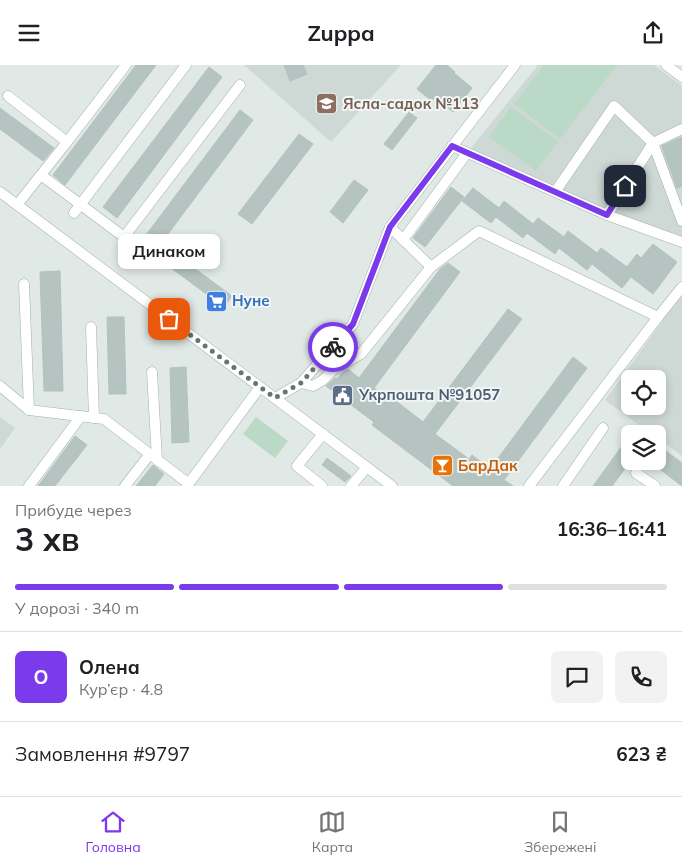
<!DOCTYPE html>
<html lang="uk">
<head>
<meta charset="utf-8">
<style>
  body { margin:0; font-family:Mulish,sans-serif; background:#f2f2f2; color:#202124; height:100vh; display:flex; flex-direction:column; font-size:19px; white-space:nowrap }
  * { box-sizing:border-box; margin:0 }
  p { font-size:16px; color:#757577 }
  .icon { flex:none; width:28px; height:28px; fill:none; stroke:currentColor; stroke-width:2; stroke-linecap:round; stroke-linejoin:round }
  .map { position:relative; height:421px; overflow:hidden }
  .panel { display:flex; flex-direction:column; background:#fff; flex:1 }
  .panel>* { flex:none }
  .controls { position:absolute; left:621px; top:305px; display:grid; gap:10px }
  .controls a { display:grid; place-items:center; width:45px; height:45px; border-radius:8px; background:#fff; box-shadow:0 2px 8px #0003; font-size:25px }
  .pin { position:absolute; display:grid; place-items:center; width:42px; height:42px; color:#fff; margin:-21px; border-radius:10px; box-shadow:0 2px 8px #0006 }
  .courier { position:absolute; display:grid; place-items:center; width:50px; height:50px; margin:-25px; border:4px solid #7c3aed; border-radius:50%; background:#fff; color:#222; box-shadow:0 1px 6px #0007 }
  .bubble { position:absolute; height:35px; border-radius:8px; background:#fff; box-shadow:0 2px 8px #0003; font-size:16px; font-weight:700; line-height:35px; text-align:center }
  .headline em { font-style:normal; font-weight:700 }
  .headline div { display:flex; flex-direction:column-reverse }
  .headline { display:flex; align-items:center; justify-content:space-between; height:85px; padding:0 15px }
  h1 { font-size:32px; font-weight:700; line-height:38px }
  .bar { display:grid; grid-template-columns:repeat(4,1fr); gap:8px 5px; align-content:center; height:60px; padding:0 15px }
  .bar i { height:6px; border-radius:4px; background:#e0e0e0 }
  .bar .on { background:#7c3aed }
  .bar p { grid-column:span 4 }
  .line { display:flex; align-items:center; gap:12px; padding:0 15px; border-top:1px solid #e0e0e0 }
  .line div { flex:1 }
  .round { display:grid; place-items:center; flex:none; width:52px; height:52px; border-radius:8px; background:#f2f2f2 }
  header { display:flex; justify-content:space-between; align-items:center; height:65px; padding:0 15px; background:#fff; font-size:22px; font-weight:700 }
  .dock { display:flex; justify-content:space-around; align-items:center; height:70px; border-top:1px solid #e0e0e0; background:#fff; font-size:14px; color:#757577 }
  .dock a { display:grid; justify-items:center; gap:2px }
  .dock .on { color:#7c3aed }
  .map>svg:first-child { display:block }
  .built { fill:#ced9d6; fill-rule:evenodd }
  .green { fill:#bad9c7 }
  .building { fill:#b5c4c0; stroke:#b3c2be }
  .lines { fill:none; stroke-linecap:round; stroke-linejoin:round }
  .minor-casing { stroke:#a3b0ad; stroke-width:11 }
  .minor { stroke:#fff; stroke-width:10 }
  .done { stroke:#647673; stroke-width:5; stroke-dasharray:0 9 }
  .route { stroke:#7c3aed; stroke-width:6 }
  .labels { text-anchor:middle; stroke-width:4; stroke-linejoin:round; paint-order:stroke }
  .education-label { font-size:15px; font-weight:bold; fill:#785e54; stroke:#f0f6f4; text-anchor:start }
  .shop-label { font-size:15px; font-weight:bold; fill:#366cbe; stroke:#f0f6f4; text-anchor:start }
  .service-label { font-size:15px; font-weight:bold; fill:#4e5e75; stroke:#f0f6f4; text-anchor:start }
  .food-label { font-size:15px; font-weight:bold; fill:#c56008; stroke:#f0f6f4; text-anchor:start }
</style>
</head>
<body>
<header><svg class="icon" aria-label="menu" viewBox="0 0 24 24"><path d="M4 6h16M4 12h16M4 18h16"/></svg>Zuppa<svg class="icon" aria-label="share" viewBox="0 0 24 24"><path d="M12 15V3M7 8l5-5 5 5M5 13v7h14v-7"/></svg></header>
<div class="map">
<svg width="682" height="421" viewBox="0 0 682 421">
  <rect width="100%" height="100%" fill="#e0e9e6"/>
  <g class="built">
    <path d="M244 0H401L331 77Z"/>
    <path d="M538 0H654L682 21V177L467 88Z"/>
    <path d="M682 229V391L658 373V369H651L605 335ZM630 314H658V341H630Z"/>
    <path d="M0 352 15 363 0 384Z"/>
  </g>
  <g class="green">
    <path d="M544 0H617L560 74 514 39Z"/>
    <path d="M511 42 558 76 536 106 489 72Z"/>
    <path d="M256 352 288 376 275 393 243 369Z"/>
  </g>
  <g class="building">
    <path d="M136 0H156L65 120 53 110Z"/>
    <path d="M284 0H303L307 9 290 16Z"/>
    <path d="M436 0H447L455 7 454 8 472 23 453 47 435 32 432 36 417 24Z"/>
    <path d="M209 2 222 12 117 153 103 142Z"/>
    <path d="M0 43 54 83 43 96 0 64Z"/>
    <path d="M240 45 253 55 153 189 140 178Z"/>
    <path d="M409 47 417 53 392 85 384 79Z"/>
    <path d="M299 69 313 79 252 159 238 149Z"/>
    <path d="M682 72V121L677 123 662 81Z"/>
    <path d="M354 115 368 125 343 158 330 147Z"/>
    <path d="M451 122 464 132 425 182 413 173Z"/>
    <path d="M473 123 499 143 504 136 533 159 538 153 564 172 568 166 597 188 601 183 627 202 637 189 641 193 653 179 677 197 653 229 631 212 622 223 592 199 587 205 559 183 555 189 527 168 523 173 496 152 491 158 462 136Z"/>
    <path d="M171 186 232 231 224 242 163 197Z"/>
    <path d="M448 198 460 207 374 323 390 336 392 333 423 357 508 244 522 254 435 369 469 394 472 390 490 404 573 292 587 303 504 415 513 421H453L372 360 374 357 326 321 335 313 337 314 342 308 348 304 359 313 440 204Z"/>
    <path d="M60 206 63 326H44L40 207Z"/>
    <path d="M107 252H124L126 329H109Z"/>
    <path d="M186 302 189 377 172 378 170 303Z"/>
    <path d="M630 370V397L612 421H593Z"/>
    <path d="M75 371 87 380 55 421H38Z"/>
    <path d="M658 380 682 398V421L649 396H658Z"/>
    <path d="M327 393 351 411 345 417 322 400Z"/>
    <path d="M153 400 164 409 155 421H136Z"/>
  </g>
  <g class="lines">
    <defs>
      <g id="minor">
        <path d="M666 0 682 12"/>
        <path d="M8 31 67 77 126 0"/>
        <path d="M682 64 653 78 682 156"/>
        <path d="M452 81 607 150 653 78 614 41 555 127"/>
        <path d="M41 110 124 172 240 20"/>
        <path d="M0 127 392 421"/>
        <path d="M17 140 67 77"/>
        <path d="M74 148 186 0"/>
        <path d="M607 150 682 177"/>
        <path d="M390 162 431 202"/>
        <path d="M403 175 467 88"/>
        <path d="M24 219 29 345"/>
        <path d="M658 252 682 222"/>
        <path d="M91 262 94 353"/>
        <path d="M152 307 157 395"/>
        <path d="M301 318 313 321 323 315 333 305 361 289 431 202 479 166 658 252 529 421"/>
        <path d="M0 321 29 345 104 354 189 419"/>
        <path d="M275 333 301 318 353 259 390 162 515 0"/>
        <path d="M636 408 655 421"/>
        <path d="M29 421 81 351"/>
        <path d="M125 421 150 389"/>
        <path d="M187 421 260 322"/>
        <path d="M322 421 297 401 323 369"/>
        <path d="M351 421 367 402"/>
        <path d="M563 421 603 363"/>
      </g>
    </defs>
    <use href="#minor" class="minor-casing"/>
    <use href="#minor" class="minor"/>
  </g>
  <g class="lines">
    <path class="done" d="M169 254 275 333 301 318 333 282"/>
    <path class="route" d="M333 282 353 259 390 162 452 81 607 150 625 121"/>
  </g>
  <defs>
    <symbol id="school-square" viewBox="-11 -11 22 22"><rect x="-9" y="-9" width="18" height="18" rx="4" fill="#8d6e63" stroke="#f0f6f4"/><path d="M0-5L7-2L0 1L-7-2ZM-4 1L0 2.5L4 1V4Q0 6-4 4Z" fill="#fff"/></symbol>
    <symbol id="supermarket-square" viewBox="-11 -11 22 22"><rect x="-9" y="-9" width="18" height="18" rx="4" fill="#3f7fe0" stroke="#f0f6f4"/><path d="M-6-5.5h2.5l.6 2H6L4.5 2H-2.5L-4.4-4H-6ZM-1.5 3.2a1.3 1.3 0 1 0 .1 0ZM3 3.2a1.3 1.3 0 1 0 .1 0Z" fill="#fff"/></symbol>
    <symbol id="civic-square" viewBox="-11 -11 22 22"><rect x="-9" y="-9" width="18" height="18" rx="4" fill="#5c6f8a" stroke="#f0f6f4"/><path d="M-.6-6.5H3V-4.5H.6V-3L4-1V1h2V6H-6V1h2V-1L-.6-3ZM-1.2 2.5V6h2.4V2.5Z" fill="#fff"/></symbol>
    <symbol id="bar-square" viewBox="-11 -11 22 22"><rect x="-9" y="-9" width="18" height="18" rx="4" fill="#e8710a" stroke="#f0f6f4"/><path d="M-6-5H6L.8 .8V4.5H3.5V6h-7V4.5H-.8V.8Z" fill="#fff"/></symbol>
  </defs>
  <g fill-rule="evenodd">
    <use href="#school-square" x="314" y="26" width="25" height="25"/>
    <use href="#supermarket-square" x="204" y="224" width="25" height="25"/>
    <use href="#civic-square" x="330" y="318" width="25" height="25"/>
    <use href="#bar-square" x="430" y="388" width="25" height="25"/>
  </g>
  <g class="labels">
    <g class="education-label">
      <text x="343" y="44">Ясла-садок №113</text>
    </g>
    <g class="shop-label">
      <text x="232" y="241">Нуне</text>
    </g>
    <g class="service-label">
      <text x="359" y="335">Укрпошта №91057</text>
    </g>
    <g class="food-label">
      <text x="458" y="406">БарДак</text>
    </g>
  </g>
</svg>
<div class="controls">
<a><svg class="icon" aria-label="locate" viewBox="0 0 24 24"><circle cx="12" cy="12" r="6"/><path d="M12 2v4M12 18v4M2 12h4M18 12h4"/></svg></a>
<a><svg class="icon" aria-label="layers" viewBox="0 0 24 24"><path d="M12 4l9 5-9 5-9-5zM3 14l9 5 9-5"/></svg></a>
</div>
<div class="pin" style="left:169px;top:254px;background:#ea580c"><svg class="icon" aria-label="bag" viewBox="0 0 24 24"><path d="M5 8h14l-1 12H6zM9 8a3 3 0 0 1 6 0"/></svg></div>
<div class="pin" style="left:625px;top:121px;background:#1f2937"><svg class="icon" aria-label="home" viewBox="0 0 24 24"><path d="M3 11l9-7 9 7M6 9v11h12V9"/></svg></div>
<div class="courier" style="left:333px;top:282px"><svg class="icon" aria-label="bike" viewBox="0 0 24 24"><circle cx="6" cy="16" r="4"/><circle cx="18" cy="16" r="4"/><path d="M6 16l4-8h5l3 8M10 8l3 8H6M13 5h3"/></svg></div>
<div class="bubble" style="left:118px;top:169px;width:102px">Динаком</div>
</div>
<section class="panel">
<div class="headline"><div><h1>3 хв</h1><p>Прибуде через</p></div><em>16:36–16:41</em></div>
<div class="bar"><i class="on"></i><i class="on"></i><i class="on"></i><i></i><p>У дорозі · 340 m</p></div>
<div class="line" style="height:90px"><b class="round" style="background:#7c3aed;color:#fff">О</b><div><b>Олена</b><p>Кур’єр · 4.8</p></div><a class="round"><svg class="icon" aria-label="chat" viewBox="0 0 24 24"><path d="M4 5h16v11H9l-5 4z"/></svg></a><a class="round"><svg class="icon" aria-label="phone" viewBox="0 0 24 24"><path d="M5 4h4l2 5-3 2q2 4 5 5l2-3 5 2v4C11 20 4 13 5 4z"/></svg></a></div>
<div class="line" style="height:65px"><div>Замовлення #9797</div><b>623 ₴</b></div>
</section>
<nav class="dock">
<a class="on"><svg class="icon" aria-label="home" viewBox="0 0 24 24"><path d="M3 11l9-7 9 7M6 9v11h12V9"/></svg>Головна</a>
<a><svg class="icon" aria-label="map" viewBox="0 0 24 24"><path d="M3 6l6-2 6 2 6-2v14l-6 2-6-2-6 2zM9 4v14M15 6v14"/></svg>Карта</a>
<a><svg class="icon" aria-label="saved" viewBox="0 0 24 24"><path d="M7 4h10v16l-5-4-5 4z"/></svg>Збережені</a>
</nav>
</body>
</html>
